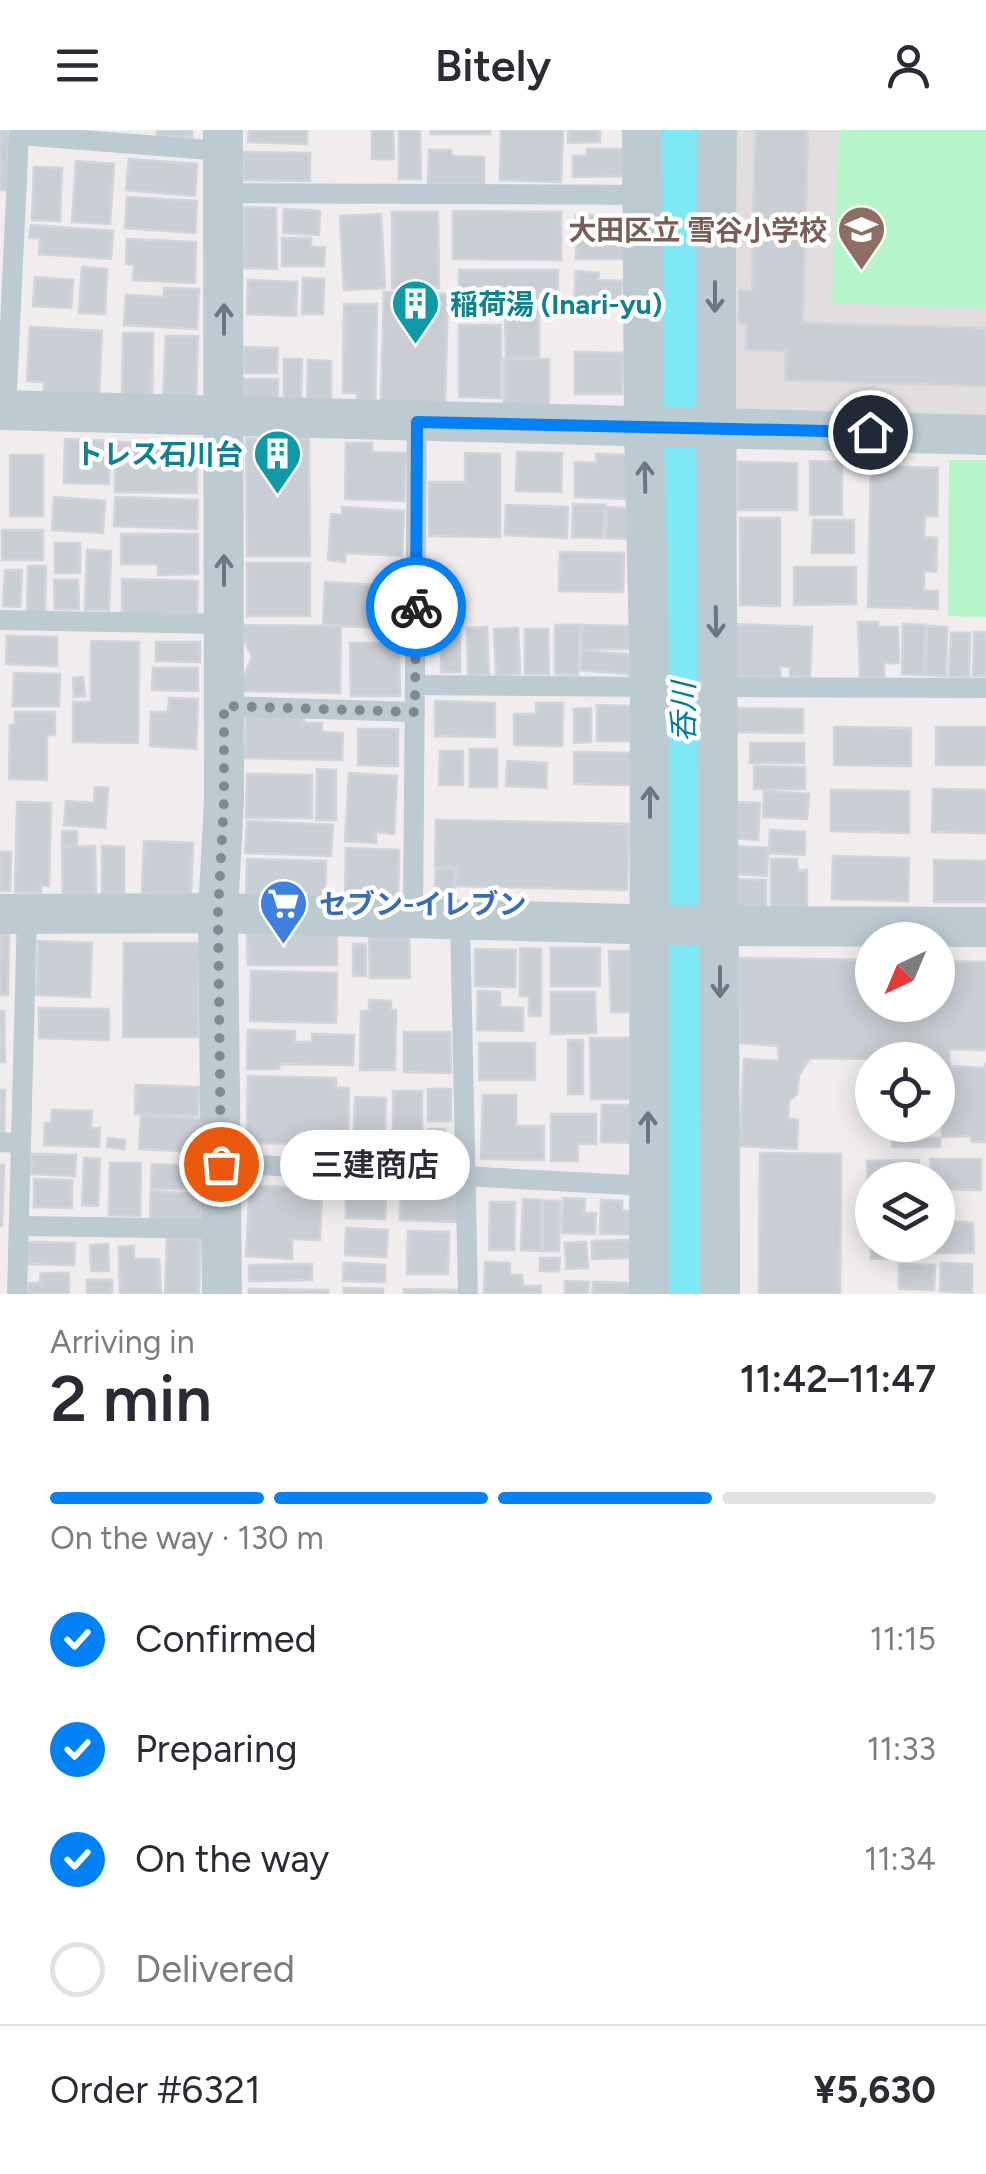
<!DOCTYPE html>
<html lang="en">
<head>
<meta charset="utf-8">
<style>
  body { margin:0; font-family:Figtree,"Noto Sans JP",sans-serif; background:#f2f2f3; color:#2b2b33; height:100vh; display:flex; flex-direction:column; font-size:38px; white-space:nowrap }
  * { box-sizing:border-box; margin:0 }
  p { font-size:32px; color:#7c7c81 }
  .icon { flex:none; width:55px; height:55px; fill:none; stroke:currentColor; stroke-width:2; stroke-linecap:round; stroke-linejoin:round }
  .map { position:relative; height:1164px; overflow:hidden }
  .panel { display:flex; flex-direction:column; background:#fff; flex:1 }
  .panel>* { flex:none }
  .needle { width:65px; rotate:224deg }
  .controls { position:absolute; left:855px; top:792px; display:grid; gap:20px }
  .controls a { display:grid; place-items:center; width:100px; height:100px; border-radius:50%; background:#fff; box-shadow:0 5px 25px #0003; font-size:50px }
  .pin { position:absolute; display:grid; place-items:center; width:85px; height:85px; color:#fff; margin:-42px; border:5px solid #fff; border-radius:50%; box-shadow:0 2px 10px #0007 }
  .courier { position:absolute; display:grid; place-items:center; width:100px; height:100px; margin:-50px; border:8px solid #0281f6; border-radius:50%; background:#fff; color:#222; box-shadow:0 2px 12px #0007 }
  .bubble { position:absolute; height:70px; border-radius:35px; background:#fff; box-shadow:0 5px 25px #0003; font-size:32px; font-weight:600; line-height:70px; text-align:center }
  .head em { font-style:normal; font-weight:600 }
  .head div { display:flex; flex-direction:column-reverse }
  .head { display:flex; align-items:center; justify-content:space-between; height:170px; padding:0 50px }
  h1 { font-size:65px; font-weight:600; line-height:75px }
  .bar { display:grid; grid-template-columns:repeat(4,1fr); gap:15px 10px; align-content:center; height:120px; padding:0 50px }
  .bar i { height:12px; border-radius:8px; background:#e1e1e2 }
  .bar .on { background:#0281f6 }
  .bar p { grid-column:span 4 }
  .line { display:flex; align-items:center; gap:25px; padding:0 50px; border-top:2px solid #e1e1e2 }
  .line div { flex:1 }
  ol { padding:0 50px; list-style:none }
  li { display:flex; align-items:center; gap:30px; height:110px }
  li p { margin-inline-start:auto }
  li .icon { padding:10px; border-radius:50%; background:#0281f6; color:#fff; stroke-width:4 }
  li:last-child { color:#7c7c81 }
  li i { width:55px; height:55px; border:5px solid #e1e1e2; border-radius:50% }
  header { display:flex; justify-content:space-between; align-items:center; height:130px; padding:0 50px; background:#fff; font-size:45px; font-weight:600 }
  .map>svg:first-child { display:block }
  .education { fill:#e2dee0 }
  .green { fill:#b6f4c9 }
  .water { fill:#7ee8f7 }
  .building { fill:#c9ced4; stroke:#d1d4da; stroke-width:2.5 }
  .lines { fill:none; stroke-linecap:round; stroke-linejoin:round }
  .lane { stroke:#bccad2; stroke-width:20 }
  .street { stroke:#bccad2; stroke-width:40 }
  .oneway { stroke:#687781 }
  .done { stroke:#818990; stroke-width:10; stroke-dasharray:0 18 }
  .route { stroke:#0281f6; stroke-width:12 }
  .labels { text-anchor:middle; stroke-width:9; stroke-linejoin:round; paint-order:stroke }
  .education-label { font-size:28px; font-weight:bold; fill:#785e54; stroke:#fff; text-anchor:end }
  .culture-label { font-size:28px; font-weight:bold; fill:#0d838f; stroke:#fff; text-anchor:start }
  .shop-label { font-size:28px; font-weight:bold; fill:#366cbe; stroke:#fff; text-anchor:start }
  .water-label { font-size:30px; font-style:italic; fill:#038193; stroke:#fff }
</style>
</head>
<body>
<header><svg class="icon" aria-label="menu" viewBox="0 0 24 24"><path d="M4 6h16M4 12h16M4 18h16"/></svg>Bitely<svg class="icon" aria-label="person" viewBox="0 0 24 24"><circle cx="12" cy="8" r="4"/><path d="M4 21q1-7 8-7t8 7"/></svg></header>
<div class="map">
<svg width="986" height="1164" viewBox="0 0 986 1164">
  <rect width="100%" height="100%" fill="#f1edee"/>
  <path class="education" d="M737 0H986V289L737 285Z"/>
  <g class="green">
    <path d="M839 0H986V179L832 173Z"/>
    <path d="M949 330H986V487L948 486Z"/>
  </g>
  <path class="water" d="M658 0H703V1164H667Z"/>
  <g class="building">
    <path d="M0 0H9L7 60H0Z"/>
    <path d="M157 0H192V7L157 6Z"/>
    <path d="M249 0H307V14L248 12Z"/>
    <path d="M372 0H393L394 29H372Z"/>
    <path d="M399 0H420L421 49H399Z"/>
    <rect x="431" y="0" width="59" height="4"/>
    <path d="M501 0H563L561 52 500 50Z"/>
    <path d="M568 0H600V12L568 13Z"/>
    <path d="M755 0H808L803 193 986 198V256L785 250 786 221 746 220V194L738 193 739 160 752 161Z"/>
    <path d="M587 19H627L628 46 573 47V26H586Z"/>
    <path d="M429 20H451L452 26 484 27V54H428Z"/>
    <path d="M243 22 310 23V51L243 50Z"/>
    <path d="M129 29 197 34 195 66 126 60Z"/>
    <path d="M76 31 114 34 110 94 72 92Z"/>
    <path d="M34 37 62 38 60 91 32 90Z"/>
    <path d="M127 67 197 71 195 103 125 98Z"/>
    <path d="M244 77 276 78 277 139 243 138Z"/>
    <path d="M284 79 320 81 319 105 283 103Z"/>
    <path d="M453 81 561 82V130L453 129Z"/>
    <path d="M392 82H438L439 158 392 159Z"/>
    <path d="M381 84 385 158 344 160 340 86Z"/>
    <path d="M576 85 624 86V129H576Z"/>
    <path d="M31 95 113 101 111 129 39 124 40 108H29Z"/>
    <path d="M282 108H311V117H325L324 136H282Z"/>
    <path d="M127 109 196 112 195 153 133 150 134 135 126 134Z"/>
    <path d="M82 137 107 139 105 184 79 183Z"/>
    <rect x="459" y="140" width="99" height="46"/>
    <path d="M576 141 599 143 598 150 622 151 620 177 574 174Z"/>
    <path d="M35 147 73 150 71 178 33 176Z"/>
    <path d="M303 148 324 149 323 184H302Z"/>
    <path d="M248 150 297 152 296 186 247 184Z"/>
    <path d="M164 158 199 159 197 199 124 195 126 165 164 167Z"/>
    <path d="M384 162 448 164 445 273 381 271Z"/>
    <path d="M344 174H377L375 274H357V263H343Z"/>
    <path d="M505 188H539V227H506Z"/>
    <path d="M459 195H501V268L459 267Z"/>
    <path d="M30 197 102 201 99 267 43 265 44 252 27 251Z"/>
    <path d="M123 203H153L152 270 122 269Z"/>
    <path d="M166 206H198L196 272 163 270Z"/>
    <path d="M244 217 278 218 277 243H244Z"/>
    <path d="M575 222 623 223 622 264H575Z"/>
    <path d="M284 229H302L301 273H284Z"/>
    <rect x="504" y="229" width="45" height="52"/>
    <path d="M308 230 331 231V274L307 273Z"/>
    <rect x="243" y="249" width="35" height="23"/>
    <path d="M246 308H309L310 426H247Z"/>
    <path d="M65 309 110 311 109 354 64 353Z"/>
    <path d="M115 312 198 313 197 363 115 362Z"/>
    <path d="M346 313H372V322L406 323 404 371 345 369Z"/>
    <path d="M517 322 562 323 561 362 516 361Z"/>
    <path d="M465 323 500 324V407L429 406V352H465Z"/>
    <path d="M596 324 631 325 630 369 575 367V332L596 333Z"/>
    <rect x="10" y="325" width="33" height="61"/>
    <path d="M810 331 842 332V385H810Z"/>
    <path d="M738 332 797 333V380H738Z"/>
    <path d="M871 336 938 338 937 386H925L924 407 937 408 936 442 924 441V461H938V479L868 477Z"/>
    <path d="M54 367 105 371 103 403 52 400Z"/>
    <path d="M115 367 198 370 197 399 114 396Z"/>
    <path d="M573 374 605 375 603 408 572 407Z"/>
    <path d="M506 375 568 377 567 408 505 405Z"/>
    <path d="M342 377 404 381 402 426 345 423V432L328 430 331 384 342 385Z"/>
    <path d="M607 377 637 379V409L606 408Z"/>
    <path d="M740 388H780V476L740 475Z"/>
    <path d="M813 390H854V423H812Z"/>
    <rect x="2" y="400" width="41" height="30"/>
    <path d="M121 404H198V444L158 445V434H121Z"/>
    <rect x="55" y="413" width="25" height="30"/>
    <path d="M87 420 111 421 109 480H85Z"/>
    <path d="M560 422 624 423 623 462 559 461Z"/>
    <rect x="247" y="433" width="63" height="53"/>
    <path d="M28 436H46L45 482H27Z"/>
    <path d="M794 437H856V474L794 475Z"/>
    <path d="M5 440H22L20 477 3 476Z"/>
    <path d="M122 449 198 451 197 485 122 484Z"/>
    <path d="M54 450H78L79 479H55Z"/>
    <path d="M325 452 380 455 378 498 323 495Z"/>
    <path d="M858 492H878V497H898L899 533H884V548H860Z"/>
    <path d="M734 494 812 497 810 547 790 546V537L780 536V548L733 546Z"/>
    <path d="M903 494 925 495 924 545 902 544Z"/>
    <path d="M238 495 341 496 340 563 238 561 252 527Z"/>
    <path d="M555 495H580L578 545 555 544Z"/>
    <path d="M582 495 630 496V519H582Z"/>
    <rect x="441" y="496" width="19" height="46"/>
    <path d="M927 496 947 497 946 546 926 545Z"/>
    <path d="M487 497 489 544 468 545 467 498Z"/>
    <path d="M518 498 520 544 496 545 494 499Z"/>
    <path d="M525 499H548L549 544H525Z"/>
    <path d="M974 502H986V546H973Z"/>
    <path d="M951 503H970L969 547 949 546Z"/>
    <path d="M7 506 57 507V536L6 534Z"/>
    <path d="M91 511 139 512 138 613 73 612V572H91Z"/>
    <path d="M156 512H200V532L156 531Z"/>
    <path d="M350 513H399L400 566H351Z"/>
    <path d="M582 521 636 525 635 545 580 540Z"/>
    <path d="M153 538H198V561L152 560Z"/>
    <path d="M14 543 60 544 59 576H13Z"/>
    <path d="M83 547 85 566 74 567 73 548Z"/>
    <path d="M169 568 198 569 196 619 150 616 151 582H168Z"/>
    <path d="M435 571 495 573V607L435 606Z"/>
    <path d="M536 573H563L562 616 514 615V584H536Z"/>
    <path d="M597 575 632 576V611H597Z"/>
    <path d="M591 578V612L574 613V579Z"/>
    <path d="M731 578 803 579V603L731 602Z"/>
    <path d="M15 582H55V605H47V650L9 649 10 595H15Z"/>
    <path d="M246 583 304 584V593H322V602L343 603 342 630 245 628Z"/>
    <path d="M834 597 911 598V636L834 635Z"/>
    <rect x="936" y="597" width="50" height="38"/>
    <path d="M358 599H398V636L358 635Z"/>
    <rect x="750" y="613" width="54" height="20"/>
    <rect x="470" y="619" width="27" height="38"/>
    <path d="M440 621H463V655H439Z"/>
    <path d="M574 622 634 623 633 655 574 654Z"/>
    <path d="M507 631 547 633 546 658 506 656Z"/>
    <path d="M754 636 805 637V659H754Z"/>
    <path d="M317 639 336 640V690H316Z"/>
    <path d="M349 643 397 646 394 704 376 702V713L345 711Z"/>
    <path d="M247 644 312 645V688H246Z"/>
    <path d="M95 657 108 658 105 698 64 695 66 671 94 673Z"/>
    <path d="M933 659 986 660V703L932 702Z"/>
    <path d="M831 660 909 661V703L831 701Z"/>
    <path d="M764 661 809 664 807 689 763 687Z"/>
    <path d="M17 672 51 673 49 756 41 755V763L15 762Z"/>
    <path d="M735 672 760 673 758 710 733 708Z"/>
    <path d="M436 690 629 694 627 760 455 756 456 738 435 737Z"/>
    <path d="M247 691 333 695 331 726 245 723Z"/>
    <path d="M770 700 805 702V725L769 723Z"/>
    <rect x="62" y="701" width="15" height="14"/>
    <path d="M144 711 193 713 191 765 142 763Z"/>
    <path d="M95 716 96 765H63L62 717Z"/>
    <path d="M102 716 124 717V767L102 766Z"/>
    <path d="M733 716 768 718 767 746 731 744Z"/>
    <path d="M346 718 399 720 398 772 345 770Z"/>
    <path d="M0 722H11L10 761H0Z"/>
    <path d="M833 726 909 728 908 771 832 769Z"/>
    <path d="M247 729 326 731 325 770 246 769Z"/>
    <path d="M771 729H797L798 741 807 740V780H771Z"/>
    <path d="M934 730 986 731V772H934Z"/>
    <path d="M436 738H455L454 773 434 772Z"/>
    <path d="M734 749 766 750V781H734Z"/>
    <path d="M247 801H337V835H248Z"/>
    <path d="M409 804 410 848H370L369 805Z"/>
    <path d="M0 805H9L8 865H0Z"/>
    <path d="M38 811 92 813 90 867 36 865Z"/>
    <path d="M124 813H199L198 907H123Z"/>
    <rect x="353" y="814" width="13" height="32"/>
    <path d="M520 818 541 819V886H529V866H520Z"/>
    <rect x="551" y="818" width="49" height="38"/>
    <path d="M475 819 516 820 515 857 475 856Z"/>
    <path d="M609 821H635L636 882H611Z"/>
    <path d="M738 828 872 830V875H938V831L986 832V920L949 919 950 936 985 938 986 933V1012H972L970 1006 942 1007V980L949 978V950L938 949V930L810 928 799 945 797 964 789 971 788 989 798 990 797 1019 739 1016 744 929 779 931 778 916 740 913Z"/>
    <path d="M251 841 337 843 336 893 250 891Z"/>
    <path d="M478 861 500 862V877L523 878V901L477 900Z"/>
    <path d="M551 862H595L596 903 551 904Z"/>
    <path d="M369 870 391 871V880H396L395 940H360L361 881H369Z"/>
    <path d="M39 878 109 879V910L39 908Z"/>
    <path d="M0 881H4L5 932H0Z"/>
    <path d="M248 900 295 901V912H312V904L354 905 353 935 280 934 279 939H247Z"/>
    <path d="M404 902H450L451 943 404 942Z"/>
    <path d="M590 908H636V969H591Z"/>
    <rect x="568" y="910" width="15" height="54"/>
    <rect x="479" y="913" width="56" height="37"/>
    <path d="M248 946 336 948V958H349L348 1015 256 1013 247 1004Z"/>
    <path d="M136 955 199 957 198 986 135 984Z"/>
    <rect x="428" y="959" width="23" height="32"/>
    <path d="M0 960H5L4 1001H0Z"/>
    <path d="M393 961H422V1030H402V1006H393Z"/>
    <path d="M483 965H516V996H544V1030L481 1029Z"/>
    <path d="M355 967 386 968 384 1023 353 1022Z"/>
    <path d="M602 975H635L633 1013 601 1012Z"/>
    <path d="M52 980 92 981 91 998H100L99 1017 44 1015 45 993H51Z"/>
    <path d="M551 984H596V1014H578V1031H551Z"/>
    <path d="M141 986 201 989 199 1022 139 1019Z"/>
    <path d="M428 999H445L446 1029 428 1030Z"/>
    <path d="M892 1007 940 1008V1017H892Z"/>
    <path d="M108 1008 125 1010 124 1019 107 1017Z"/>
    <path d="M760 1023 841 1024 840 1164H759Z"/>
    <path d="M32 1024 76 1025 75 1046 31 1044Z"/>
    <path d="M84 1028 100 1029 98 1076 82 1075Z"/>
    <path d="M930 1029H981V1060L938 1059V1050H931Z"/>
    <path d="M919 1030 918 1050H872V1061H868L867 1031Z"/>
    <path d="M110 1033H141L140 1086 109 1085Z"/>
    <path d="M152 1034 202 1036 201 1060 151 1058Z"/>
    <path d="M0 1035H4L2 1096H0Z"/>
    <path d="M34 1049 72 1050V1078L34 1077Z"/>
    <path d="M250 1055 322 1059 320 1110 292 1109V1129L246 1126Z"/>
    <path d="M151 1061 202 1064 201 1091 150 1088Z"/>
    <path d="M401 1063 459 1064 458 1092 400 1090Z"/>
    <path d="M346 1064H386L385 1089 346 1088Z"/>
    <path d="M563 1068 585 1069 584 1083H596L595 1104 562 1103Z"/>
    <path d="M523 1069 542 1070 541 1121 521 1120Z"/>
    <path d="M601 1070 622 1071V1081H636L637 1104H600Z"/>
    <path d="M543 1071H560L559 1121H543Z"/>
    <path d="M490 1072H515L514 1120H489Z"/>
    <path d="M871 1090 872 1115H919V1127L871 1129Z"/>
    <path d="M938 1090 973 1093 974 1123H931L932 1115H938Z"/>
    <path d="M346 1098 388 1100 386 1127 345 1125Z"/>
    <path d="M408 1101 449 1102 448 1144H407Z"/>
    <path d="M167 1108 200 1110 199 1164H165Z"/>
    <path d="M630 1110 631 1128 592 1129V1111Z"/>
    <path d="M28 1112 75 1113 74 1135 27 1134Z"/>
    <path d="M586 1112 588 1138 566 1139 565 1113Z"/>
    <path d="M108 1114 109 1141H91L90 1115Z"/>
    <path d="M134 1116V1129H159L161 1164H120L119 1117Z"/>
    <path d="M540 1128H560L559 1141H540Z"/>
    <path d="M485 1132 510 1133V1145H522L523 1156H541V1164H484Z"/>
    <path d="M344 1133 385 1135V1152L343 1151Z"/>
    <path d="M941 1133 972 1134V1163L940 1161Z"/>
    <path d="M312 1134V1150L249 1151V1135Z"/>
    <path d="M899 1134 935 1135 934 1160 899 1159Z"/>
    <path d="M41 1143H69V1164H28V1153H40Z"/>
    <rect x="87" y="1150" width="25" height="14"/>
    <path d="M565 1151 589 1152 588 1164H565Z"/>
    <path d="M593 1152 633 1153 632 1164H592Z"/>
    <path d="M344 1158 383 1159V1164H344Z"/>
    <path d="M249 1159 328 1160V1164H249Z"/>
    <path d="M404 1159 458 1160V1164H404Z"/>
  </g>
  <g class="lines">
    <g class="lane">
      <path d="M223 63 642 65"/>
      <path d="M6 280 19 5 223 21"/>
      <path d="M0 490 224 494"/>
      <path d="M415 555 650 557"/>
      <path d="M717 557 986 558"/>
      <path d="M224 576 415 582"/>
      <path d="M413 789 417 292"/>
      <path d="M460 789 468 1164"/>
      <path d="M0 1012 21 1013"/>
      <path d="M221 1033 648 1056"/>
      <path d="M20 1096 222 1099"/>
      <path d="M17 1164 27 784"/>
    </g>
    <g class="street">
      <path d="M642 0 644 298 650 557 649 1164"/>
      <path d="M717 0C714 388 720 776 720 1164"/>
      <path d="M0 280 986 305"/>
      <path d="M0 784 218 783 705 796 986 797"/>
      <path d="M222 1164 218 783 224 670 223 0"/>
    </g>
  </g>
  <defs><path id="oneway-shaft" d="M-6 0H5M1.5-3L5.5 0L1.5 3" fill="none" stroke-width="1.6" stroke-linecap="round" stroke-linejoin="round" transform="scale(2.5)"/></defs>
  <g class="oneway">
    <use href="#oneway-shaft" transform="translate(715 167) rotate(90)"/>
    <use href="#oneway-shaft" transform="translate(224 189) rotate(-90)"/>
    <use href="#oneway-shaft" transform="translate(645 347) rotate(-91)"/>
    <use href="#oneway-shaft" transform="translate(224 440) rotate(-90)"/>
    <use href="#oneway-shaft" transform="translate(716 492) rotate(89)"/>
    <use href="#oneway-shaft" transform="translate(650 672) rotate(-90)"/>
    <use href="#oneway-shaft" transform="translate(720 852) rotate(90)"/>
    <use href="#oneway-shaft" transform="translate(648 997) rotate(-90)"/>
  </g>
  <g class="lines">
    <path class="done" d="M221 1034 218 783 224 670V576L415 582 416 477"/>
    <path class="route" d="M416 477 417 292 870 302"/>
  </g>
  <defs>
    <symbol id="school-pin" viewBox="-11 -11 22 30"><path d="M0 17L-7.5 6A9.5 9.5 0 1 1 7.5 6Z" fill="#8d6e63" stroke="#fff"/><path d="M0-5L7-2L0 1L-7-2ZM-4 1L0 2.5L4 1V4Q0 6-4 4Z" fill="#fff"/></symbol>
    <symbol id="building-pin" viewBox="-11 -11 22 30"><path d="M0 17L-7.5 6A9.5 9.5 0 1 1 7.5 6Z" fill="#0f9aa8" stroke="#fff"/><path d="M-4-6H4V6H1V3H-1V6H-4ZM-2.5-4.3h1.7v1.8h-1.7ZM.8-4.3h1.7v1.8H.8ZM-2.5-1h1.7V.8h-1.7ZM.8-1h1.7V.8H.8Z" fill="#fff"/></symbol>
    <symbol id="supermarket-pin" viewBox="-11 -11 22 30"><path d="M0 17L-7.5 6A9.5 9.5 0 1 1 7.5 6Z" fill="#3f7fe0" stroke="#fff"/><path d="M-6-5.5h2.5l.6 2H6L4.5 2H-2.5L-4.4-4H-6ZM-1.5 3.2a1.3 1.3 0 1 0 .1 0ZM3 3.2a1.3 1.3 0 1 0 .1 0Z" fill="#fff"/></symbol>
  </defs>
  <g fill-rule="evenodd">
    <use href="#school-pin" x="834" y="72" width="55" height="75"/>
    <use href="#building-pin" x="388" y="146" width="55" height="75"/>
    <use href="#building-pin" x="250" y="296" width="55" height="75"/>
    <use href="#supermarket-pin" x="256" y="746" width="55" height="75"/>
  </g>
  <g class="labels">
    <g class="education-label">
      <text x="827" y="110">大田区立 雪谷小学校</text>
    </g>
    <g class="culture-label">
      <text x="450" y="184">稲荷湯 (Inari-yu)</text>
      <text x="243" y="334" text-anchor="end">トレス石川台</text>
    </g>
    <g class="shop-label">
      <text x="319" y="784">セブン-イレブン</text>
    </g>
    <g class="water-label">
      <text transform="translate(684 582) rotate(-90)" y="10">呑川</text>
    </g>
  </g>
</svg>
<div class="controls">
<a><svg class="needle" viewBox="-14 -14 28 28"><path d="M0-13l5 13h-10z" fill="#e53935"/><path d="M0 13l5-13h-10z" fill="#7c7c81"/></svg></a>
<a><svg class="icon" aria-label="locate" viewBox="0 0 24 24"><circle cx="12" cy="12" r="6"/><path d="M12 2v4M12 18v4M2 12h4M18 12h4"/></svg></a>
<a><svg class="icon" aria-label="layers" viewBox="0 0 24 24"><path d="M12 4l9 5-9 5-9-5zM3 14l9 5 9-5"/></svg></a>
</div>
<div class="pin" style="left:221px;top:1034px;background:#ea580c"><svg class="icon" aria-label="bag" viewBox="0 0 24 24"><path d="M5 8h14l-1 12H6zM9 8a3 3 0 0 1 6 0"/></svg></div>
<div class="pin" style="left:870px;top:302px;background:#1f2937"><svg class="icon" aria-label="home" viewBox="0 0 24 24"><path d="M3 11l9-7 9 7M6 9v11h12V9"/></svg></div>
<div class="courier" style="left:416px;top:477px"><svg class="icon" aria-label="bike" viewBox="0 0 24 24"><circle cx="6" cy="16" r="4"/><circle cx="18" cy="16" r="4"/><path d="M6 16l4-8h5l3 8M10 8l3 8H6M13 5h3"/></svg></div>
<div class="bubble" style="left:280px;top:1000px;width:190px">三建商店</div>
</div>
<section class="panel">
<div class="head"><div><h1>2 min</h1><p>Arriving in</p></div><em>11:42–11:47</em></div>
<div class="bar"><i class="on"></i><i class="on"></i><i class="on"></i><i></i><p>On the way · 130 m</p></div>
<ol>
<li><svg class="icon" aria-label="check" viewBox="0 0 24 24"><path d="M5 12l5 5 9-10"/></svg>Confirmed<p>11:15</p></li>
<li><svg class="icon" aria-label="check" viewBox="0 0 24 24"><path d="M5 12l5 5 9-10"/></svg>Preparing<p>11:33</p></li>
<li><svg class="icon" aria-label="check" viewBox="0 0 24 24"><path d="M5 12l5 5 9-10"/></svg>On the way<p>11:34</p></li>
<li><i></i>Delivered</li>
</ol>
<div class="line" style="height:130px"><div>Order #6321</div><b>¥5,630</b></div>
</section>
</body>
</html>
